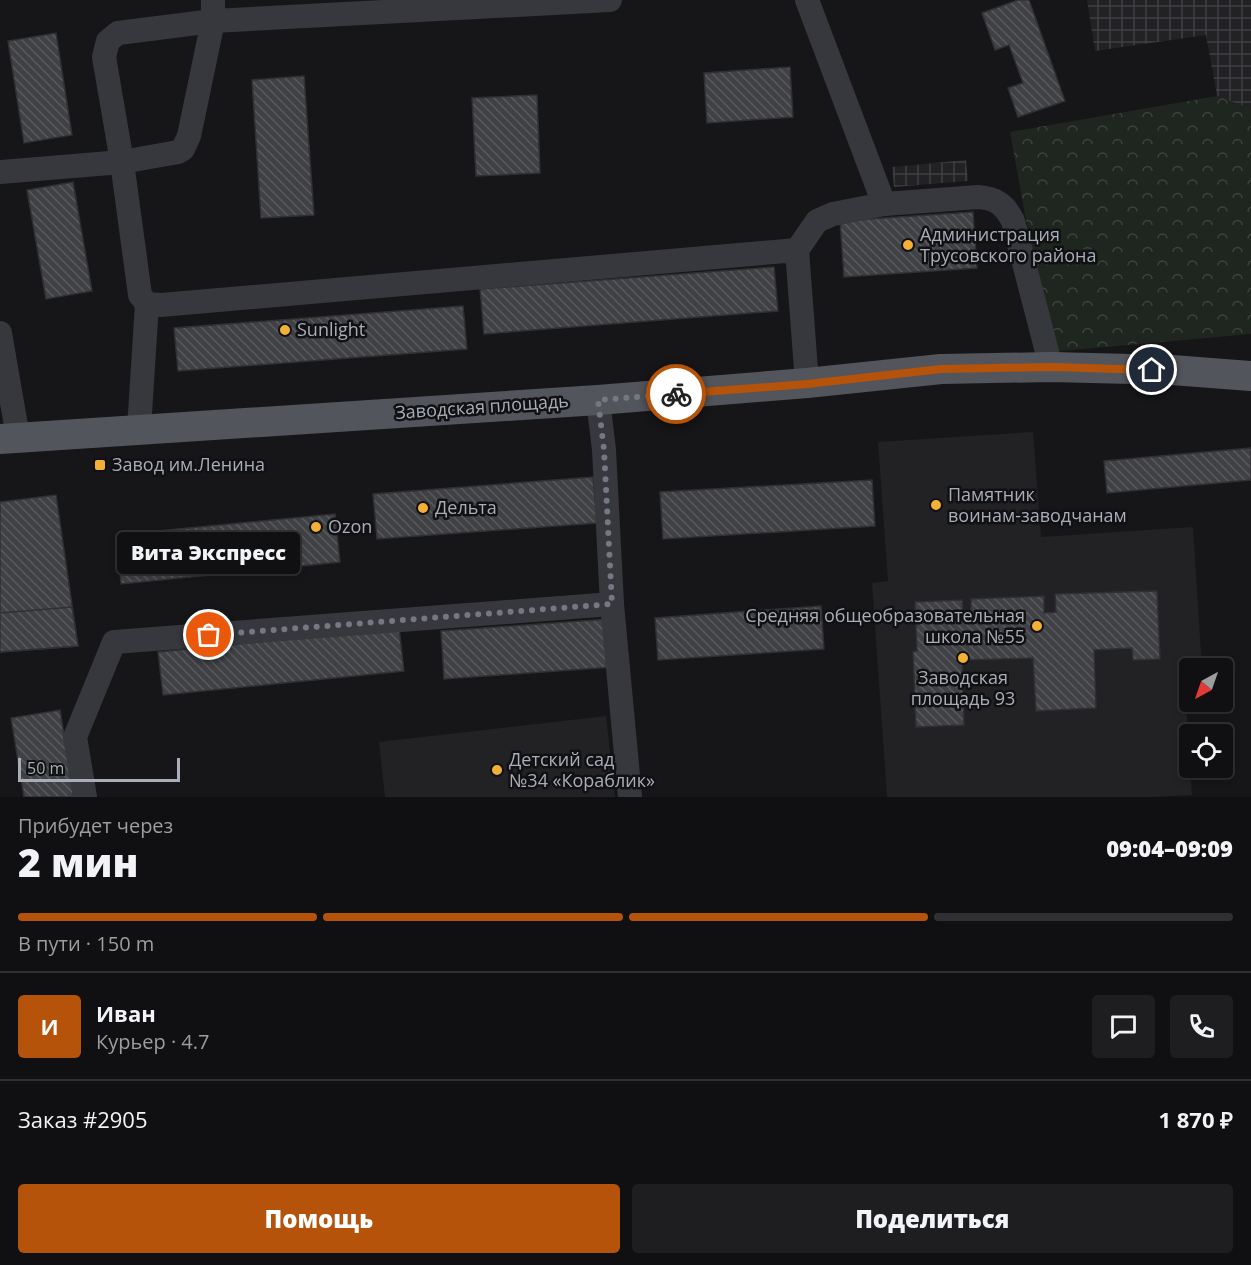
<!DOCTYPE html>
<html lang="ru">
<head>
<meta charset="utf-8">
<style>
  body { margin:0; font-family:"Open Sans",sans-serif; background:#1e1e20; color:#f1f3f6; height:100vh; display:flex; flex-direction:column; font-size:22px; white-space:nowrap }
  * { box-sizing:border-box; margin:0 }
  p { font-size:20px; color:#9c9d9f }
  .icon { flex:none; width:33px; height:33px; fill:none; stroke:currentColor; stroke-width:2; stroke-linecap:round; stroke-linejoin:round }
  .map { position:relative; height:797px; overflow:hidden }
  .sheet { display:flex; flex-direction:column; background:#101012; flex:1 }
  .sheet>* { flex:none }
  .needle { width:39px; rotate:220deg }
  .fabs { position:absolute; left:1179px; top:658px; display:grid; gap:12px }
  .fabs a { display:grid; place-items:center; width:54px; height:54px; border-radius:6px; background:#101012; box-shadow:0 3px 9px #0003,0 0 0 2px #303032; font-size:30px }
  .scale { position:absolute; left:18px; bottom:15px; width:162px; box-sizing:border-box; padding-left:6px; border:3px solid #a8adb8; border-top:0; font-size:16px; line-height:21px; white-space:nowrap; color:#a8adb8; -webkit-text-stroke:4px #111113; paint-order:stroke }
  .pin { position:absolute; display:grid; place-items:center; width:51px; height:51px; color:#fff; margin:-26px; border:3px solid #fff; border-radius:50%; box-shadow:0 2px 6px #0007 }
  .courier { position:absolute; display:grid; place-items:center; width:60px; height:60px; margin:-30px; border:4px solid #b45309; border-radius:50%; background:#fff; color:#222; box-shadow:0 2px 8px #0007 }
  .bubble { position:absolute; height:42px; border-radius:6px; background:#101012; box-shadow:0 3px 9px #0003,0 0 0 2px #303032; font-size:20px; font-weight:800; line-height:42px; text-align:center }
  .overview em { font-style:normal; font-weight:800 }
  .overview div { display:flex; flex-direction:column-reverse }
  .overview { display:flex; align-items:center; justify-content:space-between; height:102px; padding:0 18px }
  h1 { font-size:39px; font-weight:800; line-height:45px }
  .bar { display:grid; grid-template-columns:repeat(4,1fr); gap:9px 6px; align-content:center; height:72px; padding:0 18px }
  .bar i { height:8px; border-radius:4px; background:#303032 }
  .bar .active { background:#b45309 }
  .bar p { grid-column:span 4 }
  .line { display:flex; align-items:center; gap:15px; padding:0 18px; border-top:2px solid #303032 }
  .line div { flex:1 }
  .round { display:grid; place-items:center; flex:none; width:63px; height:63px; border-radius:6px; background:#1e1e20 }
  .cta { display:flex; gap:12px; margin-top:auto; padding:12px 18px }
  .cta a { flex:1; height:69px; border-radius:6px; background:#b45309; color:#fff; font-size:24px; font-weight:800; line-height:69px; text-align:center }
  .cta a+a { background:#1e1e20; color:#f1f3f6 }
  .map>svg:first-child { display:block }
  .built { fill:#222225 }
  .industrial { fill:url(#industrial-grid) }
  .park { fill:url(#park-crowns) }
  .building { fill:url(#building-back-hatch); stroke:#303034; stroke-width:1.5 }
  .lines { fill:none; stroke-linecap:round; stroke-linejoin:round }
  .minor { stroke:#37383d; stroke-width:24 }
  .major { stroke:#53555c; stroke-width:30 }
  .done { stroke:#757880; stroke-width:6; stroke-dasharray:0 10.8 }
  .route { stroke:#b45309; stroke-width:8 }
  .poi-dot { fill:#f2b134; stroke:#111113; stroke-width:2 }
  .labels { text-anchor:middle; stroke-width:5; stroke-linejoin:round; paint-order:stroke }
  .poi-label { font-size:18px; fill:#a8adb8; stroke:#111113; text-anchor:start }
  .street-label { font-size:18px; fill:#a8adb8; stroke:#111113 }
</style>
</head>
<body>
<div class="map">
<svg width="1251" height="797" viewBox="0 0 1251 797">
  <defs>
    <pattern id="industrial-grid" width="8" height="8" patternUnits="userSpaceOnUse" patternTransform="scale(1.5)"><rect width="8" height="8" fill="#222225"/><path d="M0 4h8M4 0v8" fill="none" stroke="#3f3f43"/></pattern>
    <pattern id="park-crowns" width="20" height="18" patternUnits="userSpaceOnUse" patternTransform="scale(1.5)"><rect width="20" height="18" fill="#1e261f"/><path d="M2 6a3 3 0 1 1 6 0M12 15a3 3 0 1 1 6 0" fill="none" stroke="#3c433d"/></pattern>
    <pattern id="building-back-hatch" width="6" height="6" patternUnits="userSpaceOnUse" patternTransform="scale(1.5)"><rect width="6" height="6" fill="#404145"/><path d="M-1 5l2 2M0 0l6 6M5-1l2 2" fill="none" stroke="#595a5e"/></pattern>
  </defs>
  <rect width="100%" height="100%" fill="#161618"/>
  <g class="built">
    <path d="M1033 432 1041 537 1193 527 1202 669H1190L1189 687H1185L1192 795 1154 797H887L872 583 888 581 878 442Z"/>
    <path d="M606 716 615 797H385L379 742Z"/>
  </g>
  <g class="industrial">
    <path d="M1087 0H1251V106H1243L1217 96 1206 35 1095 51Z"/>
    <path d="M966 160 968 181 894 187 892 167Z"/>
  </g>
  <path class="park" d="M1217 96 1243 106H1251V334L1050 352 1010 132Z"/>
  <g class="building">
    <path d="M1018 0H1029L1065 101 1018 117 1008 88 1023 83 1009 45 995 50 982 13Z"/>
    <path d="M56 33 72 135 24 143 8 41Z"/>
    <path d="M790 67 793 117 707 123 704 73Z"/>
    <path d="M304 76 314 215 261 218 252 80Z"/>
    <path d="M537 95 540 173 476 176 472 98Z"/>
    <path d="M73 182 92 291 46 299 27 190Z"/>
    <path d="M973 212 977 268 844 277 840 221Z"/>
    <path d="M774 267 778 311 484 334 480 289Z"/>
    <path d="M463 306 467 349 178 371 174 328Z"/>
    <path d="M1251 448V480L1107 493 1104 461Z"/>
    <path d="M593 477 597 523 377 539 373 494Z"/>
    <path d="M872 480 875 526 663 539 660 492Z"/>
    <path d="M56 495 78 646 0 652V502Z"/>
    <path d="M335 514 340 562 121 584 117 535Z"/>
    <path d="M1157 591 1160 659 1133 660 1132 648 1094 650 1096 708 1036 711 1033 658 962 660 964 725 916 727 913 652 917 651 915 602 962 600 963 613 971 612V599L1044 596V613L1056 612 1055 594Z"/>
    <path d="M821 606 824 649 658 660 655 618Z"/>
    <path d="M72 607 78 646 0 652V613Z"/>
    <path d="M609 619 613 667 444 679 441 631Z"/>
    <path d="M399 628 404 671 163 695 158 652Z"/>
    <path d="M60 710 74 797H24L11 718Z"/>
  </g>
  <g class="lines">
    <g class="minor">
      <path d="M610 0 213 21 118 33 108 41 104 57 122 162 140 295 147 304 161 305 797 250 807 383"/>
      <path d="M807 0 884 204"/>
      <path d="M0 172 122 162 178 152 183 149 189 136 213 21V0"/>
      <path d="M797 250 817 221 833 214 884 204 978 197C996 198 1005 205 1013 221L1051 367"/>
      <path d="M0 333 18 437"/>
      <path d="M598 400 604 450 612 604 630 797"/>
      <path d="M139 429 147 304"/>
      <path d="M85 797 75 737 114 642 612 604"/>
    </g>
    <path class="major" d="M0 439 598 400 807 383 941 369 1051 367 1172 370 1251 376"/>
  </g>
  <g class="lines">
    <path class="done" d="M209 635 612 604 604 450 598 400 676 394"/>
    <path class="route" d="M676 394 807 384 941 369 1051 367 1152 370"/>
  </g>
  <g class="poi-dot">
    <circle cx="908" cy="245" r="6"/>
    <circle cx="285" cy="330" r="6"/>
    <rect x="94" y="459" width="12" height="12" rx="3"/>
    <circle cx="936" cy="505" r="6"/>
    <circle cx="423" cy="508" r="6"/>
    <circle cx="316" cy="527" r="6"/>
    <circle cx="1037" cy="626" r="6"/>
    <circle cx="963" cy="658" r="6"/>
    <circle cx="497" cy="770" r="6"/>
  </g>
  <g class="labels">
    <g class="poi-label">
      <text x="920" y="241">Администрация<tspan x="920" dy="21">Трусовского района</tspan></text>
      <text x="297" y="336">Sunlight</text>
      <text x="112" y="471">Завод им.Ленина</text>
      <text x="948" y="501">Памятник<tspan x="948" dy="21">воинам-заводчанам</tspan></text>
      <text x="435" y="514">Дельта</text>
      <text x="328" y="533">Ozon</text>
      <text x="1025" y="622" text-anchor="end">Средняя общеобразовательная<tspan x="1025" dy="21">школа №55</tspan></text>
      <text x="963" y="684" text-anchor="middle">Заводская<tspan x="963" dy="21">площадь 93</tspan></text>
      <text x="509" y="766">Детский сад<tspan x="509" dy="21">№34 «Кораблик»</tspan></text>
    </g>
    <g class="street-label">
      <text transform="translate(482 407) rotate(-4)" y="6">Заводская площадь</text>
    </g>
  </g>
</svg>
<div class="fabs">
<a><svg class="needle" viewBox="-14 -14 28 28"><path d="M0-13l5 13h-10z" fill="#e53935"/><path d="M0 13l5-13h-10z" fill="#9c9d9f"/></svg></a>
<a><svg class="icon" aria-label="locate" viewBox="0 0 24 24"><circle cx="12" cy="12" r="6"/><path d="M12 2v4M12 18v4M2 12h4M18 12h4"/></svg></a>
</div>
<div class="scale">50 m</div>
<div class="pin" style="left:209px;top:635px;background:#ea580c"><svg class="icon" aria-label="bag" viewBox="0 0 24 24"><path d="M5 8h14l-1 12H6zM9 8a3 3 0 0 1 6 0"/></svg></div>
<div class="pin" style="left:1152px;top:370px;background:#1f2937"><svg class="icon" aria-label="home" viewBox="0 0 24 24"><path d="M3 11l9-7 9 7M6 9v11h12V9"/></svg></div>
<div class="courier" style="left:676px;top:394px"><svg class="icon" aria-label="bike" viewBox="0 0 24 24"><circle cx="6" cy="16" r="4"/><circle cx="18" cy="16" r="4"/><path d="M6 16l4-8h5l3 8M10 8l3 8H6M13 5h3"/></svg></div>
<div class="bubble" style="left:117px;top:532px;width:183px">Вита Экспресс</div>
</div>
<section class="sheet">
<div class="overview"><div><h1>2 мин</h1><p>Прибудет через</p></div><em>09:04–09:09</em></div>
<div class="bar"><i class="active"></i><i class="active"></i><i class="active"></i><i></i><p>В пути · 150 m</p></div>
<div class="line" style="height:108px"><b class="round" style="background:#b45309;color:#fff">И</b><div><b>Иван</b><p>Курьер · 4.7</p></div><a class="round"><svg class="icon" aria-label="chat" viewBox="0 0 24 24"><path d="M4 5h16v11H9l-5 4z"/></svg></a><a class="round"><svg class="icon" aria-label="phone" viewBox="0 0 24 24"><path d="M5 4h4l2 5-3 2q2 4 5 5l2-3 5 2v4C11 20 4 13 5 4z"/></svg></a></div>
<div class="line" style="height:78px"><div>Заказ #2905</div><b>1 870 ₽</b></div>
<div class="cta"><a>Помощь</a><a>Поделиться</a></div>
</section>
</body>
</html>
